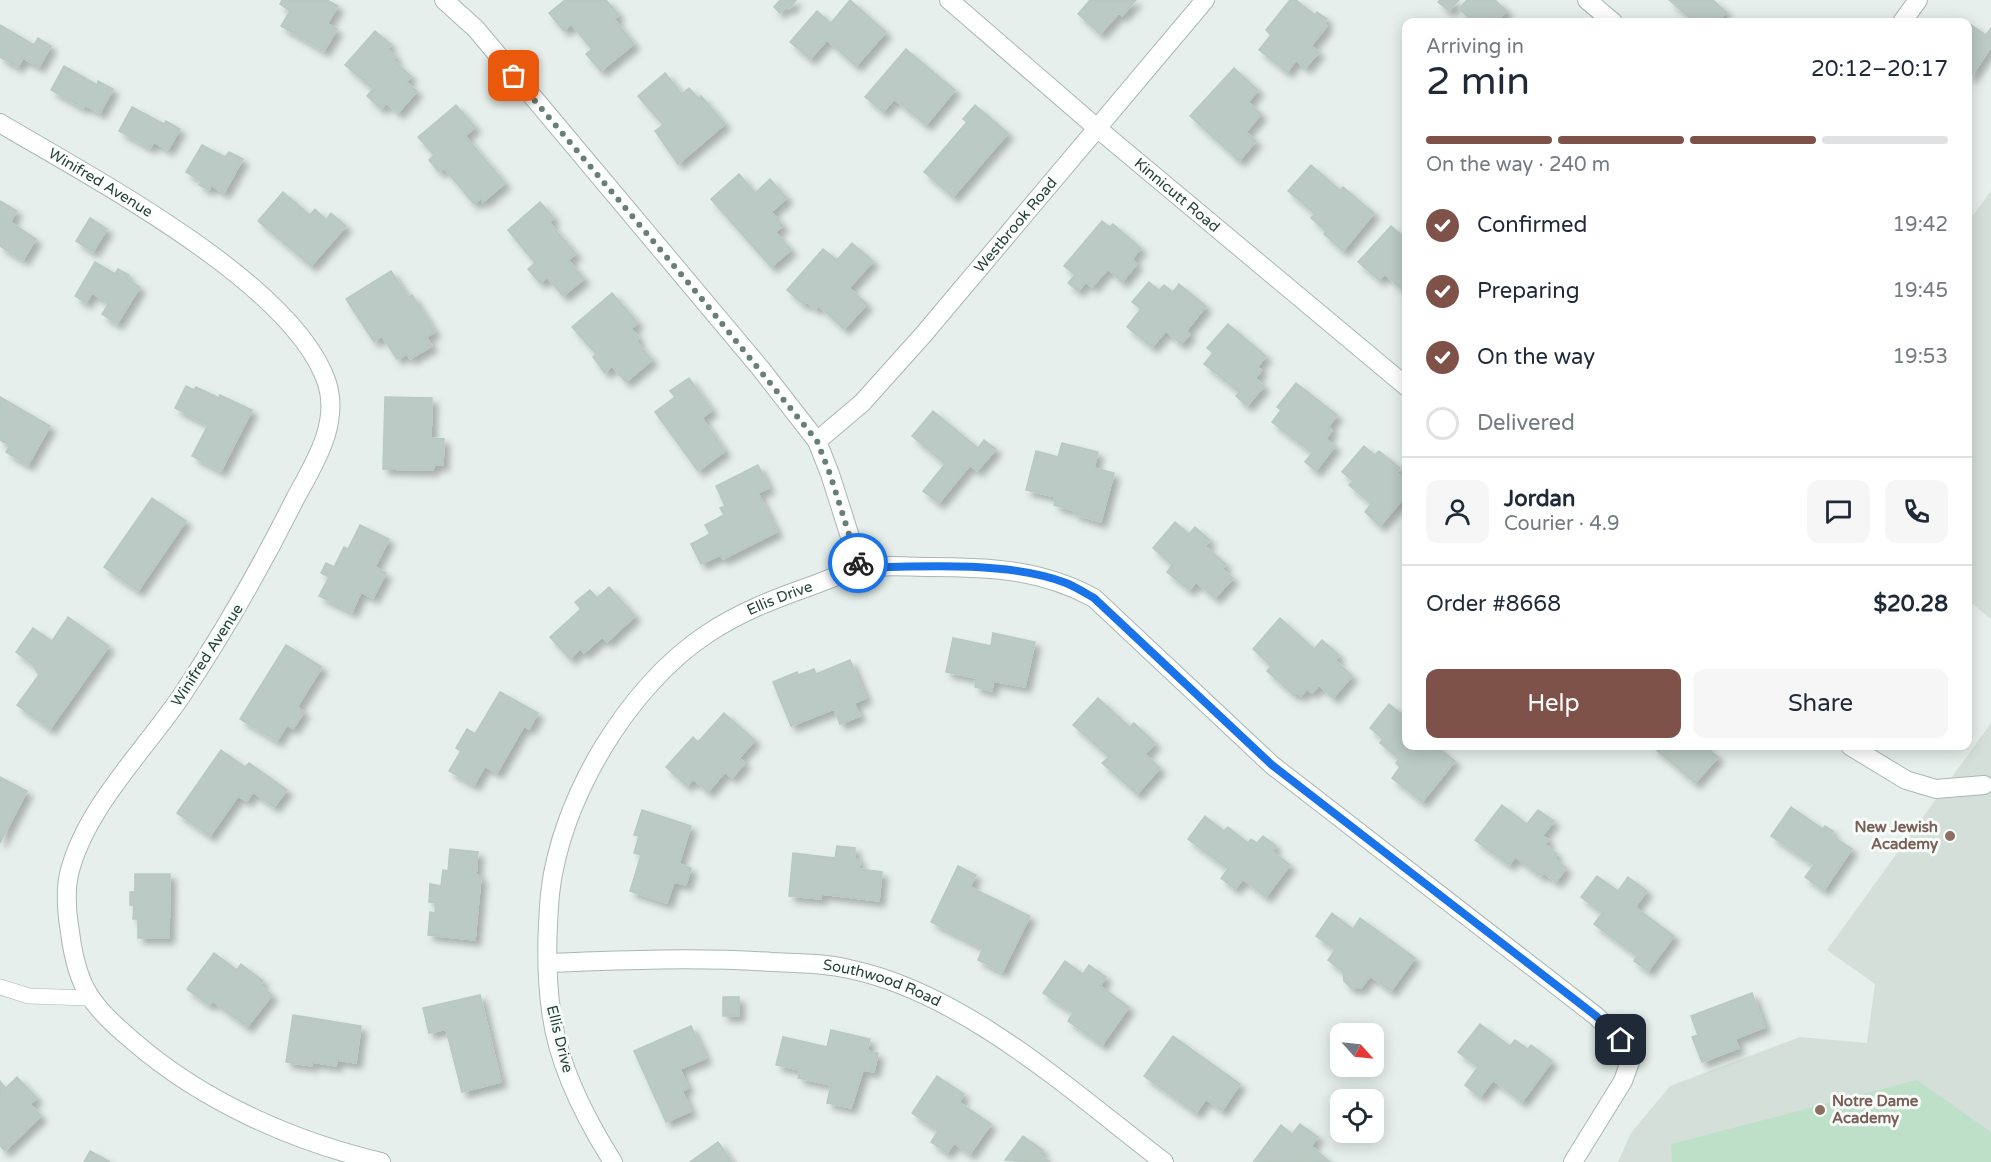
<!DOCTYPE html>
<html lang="en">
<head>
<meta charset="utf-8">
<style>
  body { margin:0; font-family:"Varela Round",sans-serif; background:#f6f6f7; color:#1f2937; height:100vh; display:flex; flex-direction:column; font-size:22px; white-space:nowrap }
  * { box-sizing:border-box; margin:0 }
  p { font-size:20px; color:#747a83 }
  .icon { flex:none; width:33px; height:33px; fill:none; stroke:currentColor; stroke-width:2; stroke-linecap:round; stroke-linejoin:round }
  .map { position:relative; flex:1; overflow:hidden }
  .details { position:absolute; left:1402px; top:18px; width:570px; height:732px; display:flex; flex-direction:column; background:#fff; border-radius:12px; box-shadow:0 3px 15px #0003 }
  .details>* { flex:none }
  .needle { width:39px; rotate:117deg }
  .tools { position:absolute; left:1330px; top:1023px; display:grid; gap:12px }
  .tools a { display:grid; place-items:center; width:54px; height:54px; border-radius:12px; background:#fff; box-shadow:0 3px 15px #0003; font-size:30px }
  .pin { position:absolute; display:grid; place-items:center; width:51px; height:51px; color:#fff; margin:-26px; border-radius:12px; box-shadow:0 3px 9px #0006 }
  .courier { position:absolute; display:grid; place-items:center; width:60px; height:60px; margin:-30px; border:4px solid #1a73e8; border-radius:50%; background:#fff; color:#222; box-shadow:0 2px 8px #0007 }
  .head em { font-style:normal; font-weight:600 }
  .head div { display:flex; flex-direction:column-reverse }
  .head { display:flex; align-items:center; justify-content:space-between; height:102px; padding:0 24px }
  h1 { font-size:39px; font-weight:600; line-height:45px }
  .bar { display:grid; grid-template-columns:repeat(4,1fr); gap:9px 6px; align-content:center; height:72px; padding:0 24px }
  .bar i { height:8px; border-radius:4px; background:#e0e1e3 }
  .bar .active { background:#7f5249 }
  .bar p { grid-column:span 4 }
  .line { display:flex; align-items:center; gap:15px; padding:0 24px; border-top:2px solid #e0e1e3 }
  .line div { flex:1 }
  .round { display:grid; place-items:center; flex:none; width:63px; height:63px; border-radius:12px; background:#f6f6f7 }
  ol { padding:0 24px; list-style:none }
  li { display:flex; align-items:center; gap:18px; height:66px }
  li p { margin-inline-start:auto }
  li .icon { padding:6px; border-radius:50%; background:#7f5249; color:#fff; stroke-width:4 }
  li:last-child { color:#747a83 }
  li i { width:33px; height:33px; border:3px solid #e0e1e3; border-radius:50% }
  .action { display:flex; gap:12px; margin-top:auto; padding:12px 24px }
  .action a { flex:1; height:69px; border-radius:12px; background:#7f5249; color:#fff; font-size:24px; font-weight:600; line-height:69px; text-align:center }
  .action a+a { background:#f6f6f7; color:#1f2937 }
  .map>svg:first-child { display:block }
  .built { fill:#d4dfda }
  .green { fill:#bfe0c8 }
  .building { fill:#bbcac4; stroke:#b8c9c2; stroke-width:1.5; filter:url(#shadow) }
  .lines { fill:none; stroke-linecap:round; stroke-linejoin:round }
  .service-casing { stroke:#a8b8b2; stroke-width:16 }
  .minor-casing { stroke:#a8b8b2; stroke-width:20 }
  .service { stroke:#fff; stroke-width:15 }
  .minor { stroke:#fff; stroke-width:18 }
  .done { stroke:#687f78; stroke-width:6; stroke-dasharray:0 10.8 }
  .route { stroke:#1a73e8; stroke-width:8 }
  .education-dot { fill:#8d6e63; stroke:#f7fbf9; stroke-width:2 }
  .labels { text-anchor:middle; stroke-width:6; stroke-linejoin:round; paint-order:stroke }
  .street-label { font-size:15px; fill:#24423a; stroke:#f7fbf9 }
  .education-label { font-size:15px; font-weight:bold; fill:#785e54; stroke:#f7fbf9; text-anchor:end }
</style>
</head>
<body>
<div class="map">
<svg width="1991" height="1162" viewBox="0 0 1991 1162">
  <defs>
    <filter id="shadow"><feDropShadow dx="5.5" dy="5.5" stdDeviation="3" flood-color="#0004"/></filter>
  </defs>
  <rect width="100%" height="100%" fill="#e6efeb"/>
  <g class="built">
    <path d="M1991 191V619L1968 600V222Z"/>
    <path d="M1991 723V1162H1618L1631 1133 1670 1086 1800 1037 1867 1043 1875 984 1827 950Z"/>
  </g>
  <path class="green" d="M1917 1080 1991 1132V1162H1672L1671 1144Z"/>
  <g class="building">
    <path d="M282 0H327L338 6 327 24 337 29 324 51 281 26 290 11 280 4Z"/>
    <path d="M565 0H606L619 15 614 19 634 44 601 71 586 54 592 49 571 24 564 31 549 13Z"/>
    <path d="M780 0H796L789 9 785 6 780 13 774 7Z"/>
    <path d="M850 0 886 32 856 66 827 40 810 59 790 42 817 11 831 23Z"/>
    <path d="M1090 0H1136L1122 16 1119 13 1100 34 1078 14Z"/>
    <path d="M1290 0H1296L1315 15 1317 12 1327 19 1324 23 1327 26 1311 46 1319 52 1305 68 1296 60 1287 72 1259 50 1271 35 1266 30Z"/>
    <path d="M1440 0H1459L1449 11 1438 2Z"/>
    <path d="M1467 0H1495L1507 11 1496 22H1474L1459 9Z"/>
    <path d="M1669 0H1713L1726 12 1717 22H1695Z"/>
    <path d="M1970 24 1986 35 1991 28V47L1970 78 1968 76Z"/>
    <path d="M0 25 34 45 38 38 51 46 39 67 23 58 18 67 0 57Z"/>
    <path d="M375 31 391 44 387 49 396 56 393 60 411 76 406 82 417 91 398 113 386 103 381 109 367 96 373 89 345 65Z"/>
    <path d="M906 49 955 90 926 125 894 99 883 112 865 97Z"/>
    <path d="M64 66 97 85 98 81 113 89 100 113 85 105 83 108 51 90Z"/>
    <path d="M1234 68 1258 90 1248 102 1261 114 1246 132 1256 141 1239 161 1190 116Z"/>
    <path d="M665 73 682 94 689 88 699 99 701 96 725 124 678 164 655 131 663 125 638 96Z"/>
    <path d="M456 105 475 127 465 136 505 183 483 202 481 198 474 204 444 168 439 172 429 160 434 155 418 137Z"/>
    <path d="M975 105 1008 133 953 197 924 172 967 122 963 119Z"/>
    <path d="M132 107 164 124 166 121 180 129 168 150 154 142 150 148 119 131Z"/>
    <path d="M202 145 225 157 229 152 243 159 224 193 211 185 209 190 199 185 201 181 186 172Z"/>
    <path d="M1311 165 1340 190 1343 187 1374 213 1343 251 1324 234 1326 231 1311 218 1315 214 1288 191Z"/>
    <path d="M739 174 755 193 770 179 787 198 771 212 783 226 775 232 791 250 771 267 711 199Z"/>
    <path d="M283 192 310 215 315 209 326 220 331 213 346 226 311 266 258 221Z"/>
    <path d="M0 201 17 211 10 222 36 239 23 260 0 246Z"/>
    <path d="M540 202 554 218 549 222 576 254 568 260 584 279 563 296 547 277 540 283 528 269 535 263 508 230Z"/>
    <path d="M90 218 107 229 93 252 76 241Z"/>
    <path d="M1102 221 1110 227 1113 224 1141 248 1132 259 1137 264 1122 282 1108 269 1092 287 1086 282 1078 291 1068 283 1075 275 1064 266Z"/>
    <path d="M1391 226 1407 240V294L1385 274 1379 280 1358 262Z"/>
    <path d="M852 243 873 261 849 288 867 304 844 329 818 305 815 309 807 302 804 305 787 290 823 249 837 260Z"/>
    <path d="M95 262 115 274 118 269 129 275 127 279 140 287 117 324 102 314 109 303 92 293 86 303 75 296Z"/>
    <path d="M391 271 408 297 412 295 435 332 426 337 432 346 410 359 407 354 397 359 382 336 374 342 346 299Z"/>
    <path d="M1149 282 1159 290 1164 285 1173 292 1179 284 1206 306 1186 331 1190 334 1181 344 1166 331 1152 347 1127 327 1141 309 1132 302Z"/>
    <path d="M612 293 638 323 631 329 639 338 636 341 652 360 626 382 612 366 605 373 593 357 596 354 572 327Z"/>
    <path d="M1228 324 1266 356 1257 367 1262 370 1255 378 1264 386 1247 406 1236 396 1239 392 1204 364 1213 353 1207 348Z"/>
    <path d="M689 378 712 410 702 418 725 451 698 471 655 412 675 397 670 391Z"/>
    <path d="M1296 383 1337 415 1328 427 1332 430 1326 439 1335 446 1316 471 1305 462 1312 453 1272 422 1281 410 1277 407Z"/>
    <path d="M186 386 194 390 196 387 219 398 220 395 252 410 221 471 192 456 208 425 175 408Z"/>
    <path d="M0 397 50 426 28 465 6 452 10 445 0 440Z"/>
    <path d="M385 397 432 398 431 438 444 439 443 465H434L433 470 383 469Z"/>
    <path d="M933 411 978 448 984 440 996 449 977 471 970 465 939 503 923 491 945 464 912 436Z"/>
    <path d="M1062 443 1098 452 1094 468 1114 473 1101 522 1074 514 1075 511 1054 505 1056 497 1026 490 1036 451 1058 457Z"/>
    <path d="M1364 446 1375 455 1379 451 1400 468 1396 473 1407 481V494L1380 526 1365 512 1371 504 1349 485 1353 481 1342 472Z"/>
    <path d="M758 465 769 488 758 493 777 532 723 559 720 555 701 564 691 544 710 534 705 525 724 515 720 508 725 506 716 486Z"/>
    <path d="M152 498 186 521 138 591 104 567Z"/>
    <path d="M1175 522 1189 534 1195 527 1210 540 1205 546 1226 564 1222 569 1233 578 1215 598 1196 582 1189 590 1167 572 1172 565 1153 548Z"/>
    <path d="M360 525 389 539 375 567 386 573 373 598 361 592 352 612 319 596 329 577 321 573 326 563 334 567 344 547 348 549Z"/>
    <path d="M609 587 635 616 607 642 602 637 584 653 580 649 570 659 550 637 581 609 575 602 590 590 597 598Z"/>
    <path d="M68 617 109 646 50 729 17 705 39 675 32 664 16 652 33 628 52 641Z"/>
    <path d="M1280 618 1314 649 1322 640 1339 655 1335 660 1352 676 1333 698 1319 685 1312 693 1307 689 1301 696 1296 692 1294 695 1267 671 1271 666 1253 649Z"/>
    <path d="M993 633 1035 642 1025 687 993 681 992 691 975 687 976 678 946 672 953 638 991 646Z"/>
    <path d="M286 645 322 667 297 707 304 712 293 729 287 725 277 741 240 719Z"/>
    <path d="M850 660 866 698 854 703 860 716 840 724 834 709 791 726 773 682 797 672 798 675 814 669 816 674Z"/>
    <path d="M500 692 538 713 529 729 524 726 497 773 485 766 474 785 449 771 461 751 456 748 467 729 475 734Z"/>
    <path d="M1098 698 1130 727 1134 723 1155 743 1145 754 1160 768 1137 794 1102 763 1109 757 1073 725Z"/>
    <path d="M1389 704 1403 715 1407 709V746H1436L1455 761 1422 802 1392 778 1400 767 1396 763 1399 759 1380 743 1383 739 1370 728Z"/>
    <path d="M724 713 755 740 739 758 745 763 732 778 725 772 708 792 693 779 687 786 666 767 693 737 698 742Z"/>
    <path d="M1652 746H1705L1718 757 1695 783Z"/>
    <path d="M221 750 245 767 249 763 287 790 274 807 253 792 247 801 238 796 210 836 177 813Z"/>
    <path d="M0 777 27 791 0 843Z"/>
    <path d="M1502 805 1527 824 1538 810 1554 821 1542 836 1549 840 1545 844 1557 854 1554 858 1566 868 1556 882 1544 873 1541 876 1515 857 1509 865 1475 840Z"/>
    <path d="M1791 807 1823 829 1825 826 1833 831 1831 835 1852 849 1824 890 1805 877 1814 865 1771 836Z"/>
    <path d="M642 810 691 826 679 864 691 868 686 885 674 882 667 903 630 891 641 855 634 853 639 836 634 835Z"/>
    <path d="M1205 816 1224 831 1228 827 1248 843 1251 839 1257 843 1263 836 1276 846 1272 851 1290 865 1266 897 1243 879 1235 889 1221 878 1228 869 1188 839Z"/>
    <path d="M837 846 855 848V859H860L859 869 882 872 879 901 821 894V899L789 896 793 853 835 858Z"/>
    <path d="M450 849 478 852 476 875 481 876 475 940 428 935 430 912 435 913 436 903 429 902 430 884 441 886 443 870 448 871Z"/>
    <path d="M958 866 976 875 970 887 1030 916 1002 972 978 960 983 948 931 922Z"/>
    <path d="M135 874H170L169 938H138V919H133L134 906 130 905V892H135Z"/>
    <path d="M1597 876 1618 891 1628 877 1647 891 1635 907 1674 936 1648 971 1634 961 1637 956 1594 924 1602 913 1581 897Z"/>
    <path d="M1332 913 1353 929 1360 918 1415 958 1391 991 1370 976 1361 988H1351L1344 981 1343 972 1328 960 1335 950 1316 936Z"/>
    <path d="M214 953 237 970 241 964 263 981 260 985 272 995 247 1027 213 1001 209 1005 187 989Z"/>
    <path d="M1065 961 1083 974 1089 965 1106 977 1100 986 1129 1007 1102 1045 1068 1021 1073 1013 1043 993Z"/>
    <path d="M1752 993 1765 1027 1735 1039 1739 1048 1702 1062 1692 1037 1698 1035 1691 1016Z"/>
    <path d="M480 995 501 1082 462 1092 446 1029 429 1033 423 1008Z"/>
    <rect x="723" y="997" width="16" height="19"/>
    <path d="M293 1015 361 1026 356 1063 337 1060 336 1066 312 1062V1066L286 1062Z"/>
    <path d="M1480 1024 1510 1046 1515 1040 1528 1049 1531 1045 1552 1061 1522 1102 1493 1080 1480 1097 1465 1085 1478 1067 1458 1052Z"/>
    <path d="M691 1026 706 1058 680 1069 688 1088 682 1091 691 1111 666 1122 634 1051Z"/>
    <path d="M831 1030 870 1039 867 1051 878 1053 874 1072 863 1070 851 1108 827 1103 831 1085 798 1078 800 1070 776 1065 783 1037 827 1047Z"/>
    <path d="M1173 1036 1240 1084 1222 1111 1206 1099 1196 1113 1144 1076Z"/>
    <path d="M937 1076 964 1094 959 1102 991 1124 970 1154 954 1143 947 1153 931 1142 938 1131 912 1113Z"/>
    <path d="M17 1077 37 1098 30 1104 41 1116 5 1151 0 1146V1081L6 1088Z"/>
    <path d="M1300 1124 1318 1137 1311 1146 1330 1162 1254 1161 1281 1125 1292 1134Z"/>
    <path d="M1023 1136 1043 1150 1039 1154 1050 1162 1005 1160Z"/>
    <path d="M718 1142 732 1162H690Z"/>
    <path d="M90 1151 110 1162H84Z"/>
  </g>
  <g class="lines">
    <defs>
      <path id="service" d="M0 987 29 996 88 998"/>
      <g id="minor">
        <path d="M444 0 476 29 761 369 817 441 830 474 860 568"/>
        <path id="s1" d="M949 0 1097 128 1407 387"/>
        <path d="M1587 0 1613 22"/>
        <path d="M1902 22 1918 0"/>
        <path id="s2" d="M0 123C90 177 294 283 327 383 340 424 314 464 295 499 261 567 224 632 182 695 145 750 85 808 69 874 65 892 67 914 70 932 77 988 91 1005 133 1041 202 1101 292 1141 381 1162"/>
        <path id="s3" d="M817 441 862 403 923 335 1205 0"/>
        <path d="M1850 746 1906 780 1936 789 1984 785"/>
        <path id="s4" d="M549 963C624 960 697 957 772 962 797 963 824 963 849 969 965 993 1071 1091 1164 1162"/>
        <path id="s5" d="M613 1162C585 1118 557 1062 551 1010 546 975 547 929 550 894 560 800 628 686 707 634 740 612 774 599 811 586 827 580 843 573 859 569 880 564 907 567 929 567 989 567 1040 569 1094 598L1272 765 1596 1016 1621 1040 1631 1059 1623 1081 1573 1162"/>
      </g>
    </defs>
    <use href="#service" class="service-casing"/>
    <use href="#minor" class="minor-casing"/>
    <use href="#service" class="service"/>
    <use href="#minor" class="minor"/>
  </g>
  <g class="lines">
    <path class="done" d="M514 76 702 299 817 441 830 474 858 563"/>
    <path class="route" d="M858 563 860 568C919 566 1010 561 1066 583 1076 587 1085 593 1094 598L1272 765 1596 1016 1621 1040"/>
  </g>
  <g class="education-dot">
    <circle cx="1950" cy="836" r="6"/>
    <circle cx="1820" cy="1110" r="6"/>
  </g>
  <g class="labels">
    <g class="street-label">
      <text dy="5" stroke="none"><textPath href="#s2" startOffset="117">Winifred Avenue</textPath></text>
      <text dy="5" stroke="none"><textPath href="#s1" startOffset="300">Kinnicutt Road</textPath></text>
      <text dy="5" stroke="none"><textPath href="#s3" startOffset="294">Westbrook Road</textPath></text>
      <text dy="5" stroke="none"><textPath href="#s5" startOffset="675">Ellis Drive</textPath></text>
      <text transform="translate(207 655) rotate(-57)" y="5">Winifred Avenue</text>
      <text dy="5" stroke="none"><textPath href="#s4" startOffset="336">Southwood Road</textPath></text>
      <text transform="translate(560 1039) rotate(76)" y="5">Ellis Drive</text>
    </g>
    <g class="education-label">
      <text x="1938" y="832">New Jewish<tspan x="1938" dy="17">Academy</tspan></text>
      <text x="1832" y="1106" text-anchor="start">Notre Dame<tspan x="1832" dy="17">Academy</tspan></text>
    </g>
  </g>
</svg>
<div class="tools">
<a><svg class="needle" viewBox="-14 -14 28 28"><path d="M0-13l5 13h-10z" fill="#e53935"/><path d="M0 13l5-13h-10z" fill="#747a83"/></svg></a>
<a><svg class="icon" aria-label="locate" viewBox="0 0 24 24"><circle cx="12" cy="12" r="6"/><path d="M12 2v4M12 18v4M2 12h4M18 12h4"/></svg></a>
</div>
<div class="pin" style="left:514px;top:76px;background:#ea580c"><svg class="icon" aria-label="bag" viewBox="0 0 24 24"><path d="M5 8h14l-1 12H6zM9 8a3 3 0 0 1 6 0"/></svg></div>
<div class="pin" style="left:1621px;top:1040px;background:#1f2937"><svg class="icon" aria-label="home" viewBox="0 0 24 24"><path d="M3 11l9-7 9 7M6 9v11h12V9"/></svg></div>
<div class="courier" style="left:858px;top:563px"><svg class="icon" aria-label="bike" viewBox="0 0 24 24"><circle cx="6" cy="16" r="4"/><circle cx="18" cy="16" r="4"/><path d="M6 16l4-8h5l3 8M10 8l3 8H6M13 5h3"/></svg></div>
<section class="details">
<div class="head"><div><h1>2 min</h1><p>Arriving in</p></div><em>20:12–20:17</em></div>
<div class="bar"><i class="active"></i><i class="active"></i><i class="active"></i><i></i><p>On the way · 240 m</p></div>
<ol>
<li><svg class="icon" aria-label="check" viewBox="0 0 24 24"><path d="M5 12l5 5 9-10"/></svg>Confirmed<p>19:42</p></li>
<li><svg class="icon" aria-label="check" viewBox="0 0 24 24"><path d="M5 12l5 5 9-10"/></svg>Preparing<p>19:45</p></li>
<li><svg class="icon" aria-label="check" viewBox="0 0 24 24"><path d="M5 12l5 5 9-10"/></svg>On the way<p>19:53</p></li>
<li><i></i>Delivered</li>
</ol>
<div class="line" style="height:108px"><a class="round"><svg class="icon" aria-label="person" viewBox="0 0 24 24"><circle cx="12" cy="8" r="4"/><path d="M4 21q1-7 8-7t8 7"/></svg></a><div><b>Jordan</b><p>Courier · 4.9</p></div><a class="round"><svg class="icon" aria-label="chat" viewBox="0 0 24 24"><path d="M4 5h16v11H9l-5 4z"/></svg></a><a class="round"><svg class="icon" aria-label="phone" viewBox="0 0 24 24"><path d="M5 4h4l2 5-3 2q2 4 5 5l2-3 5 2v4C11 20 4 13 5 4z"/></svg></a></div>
<div class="line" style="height:78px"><div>Order #8668</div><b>$20.28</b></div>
<div class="action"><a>Help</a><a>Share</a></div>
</section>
</div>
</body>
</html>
